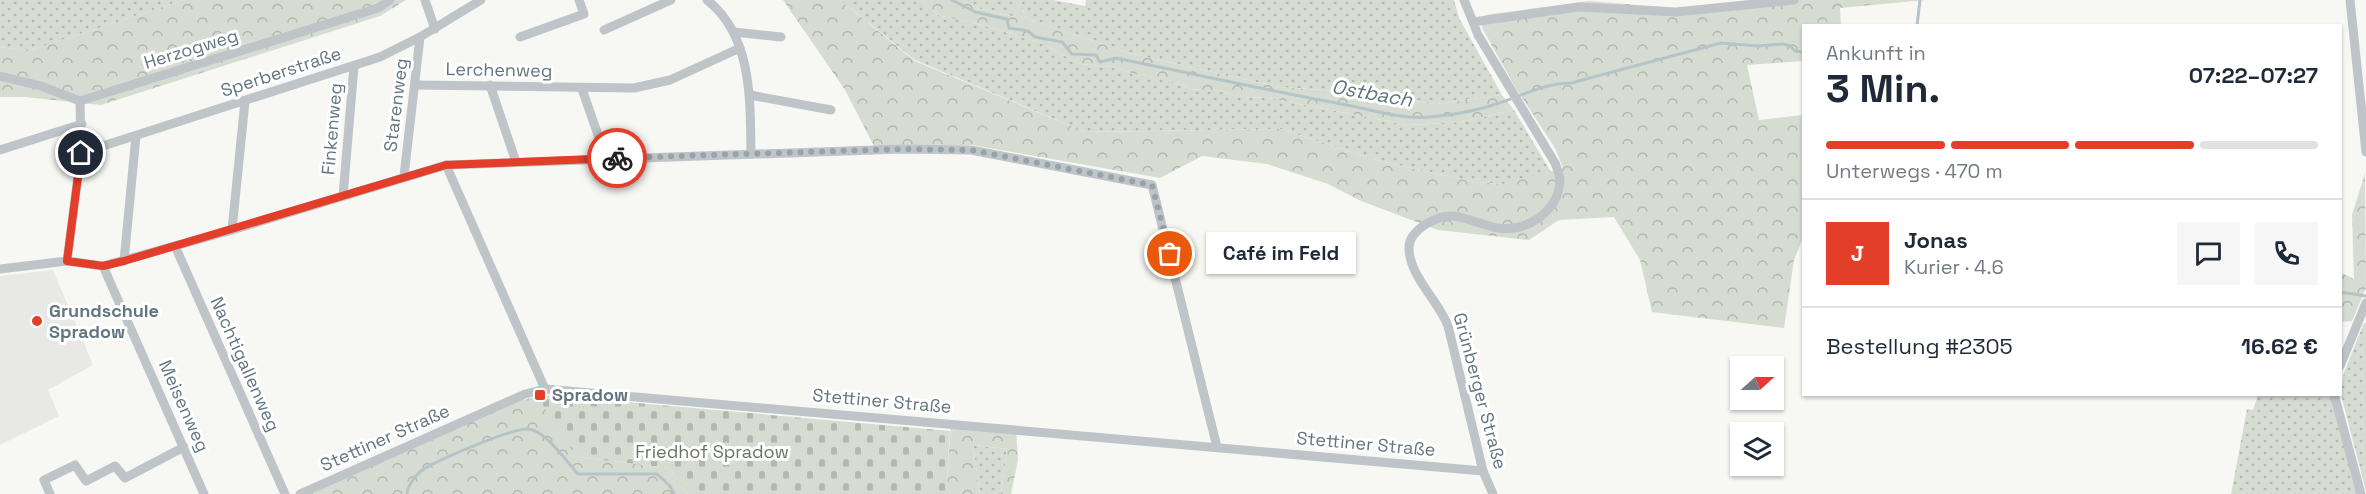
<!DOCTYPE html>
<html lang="de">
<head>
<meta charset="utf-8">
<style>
  body { margin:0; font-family:"Space Grotesk",sans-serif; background:#f6f6f7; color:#1f2937; height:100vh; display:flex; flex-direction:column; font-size:22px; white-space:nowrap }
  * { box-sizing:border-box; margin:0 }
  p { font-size:20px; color:#747a83 }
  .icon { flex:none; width:33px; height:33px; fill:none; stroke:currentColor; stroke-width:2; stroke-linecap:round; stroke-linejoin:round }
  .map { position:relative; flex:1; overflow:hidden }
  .drawer { position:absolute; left:1802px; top:24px; width:540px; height:372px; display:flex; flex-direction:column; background:#fff; border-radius:0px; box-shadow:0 2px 4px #0004 }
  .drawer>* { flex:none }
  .needle { width:39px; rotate:69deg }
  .buttons { position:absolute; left:1730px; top:356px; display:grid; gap:12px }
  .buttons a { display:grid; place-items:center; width:54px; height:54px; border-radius:0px; background:#fff; box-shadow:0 2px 4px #0004; font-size:30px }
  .pin { position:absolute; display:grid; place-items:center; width:51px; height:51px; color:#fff; margin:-26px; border:3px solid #fff; border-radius:50%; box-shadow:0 2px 6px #0007 }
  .courier { position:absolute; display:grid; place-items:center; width:60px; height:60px; margin:-30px; border:4px solid #e23e29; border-radius:50%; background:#fff; color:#222; box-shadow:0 2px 8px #0007 }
  .bubble { position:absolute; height:42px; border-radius:0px; background:#fff; box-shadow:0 2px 4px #0004; font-size:20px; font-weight:800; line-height:42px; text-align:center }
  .head em { font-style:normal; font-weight:800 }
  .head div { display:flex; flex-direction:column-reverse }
  .head { display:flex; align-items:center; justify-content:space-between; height:102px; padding:0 24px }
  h1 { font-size:39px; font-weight:800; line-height:45px }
  .bar { display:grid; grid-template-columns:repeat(4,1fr); gap:9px 6px; align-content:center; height:72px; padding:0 24px }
  .bar i { height:8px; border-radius:4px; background:#e0e1e3 }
  .bar .current { background:#e23e29 }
  .bar p { grid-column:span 4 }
  .line { display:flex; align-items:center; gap:15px; padding:0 24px; border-top:2px solid #e0e1e3 }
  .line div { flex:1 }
  .round { display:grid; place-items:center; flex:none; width:63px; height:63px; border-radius:0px; background:#f6f6f7 }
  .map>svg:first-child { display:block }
  .built { fill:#e8e8e7 }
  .green { fill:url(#green-dots) }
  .forest { fill:url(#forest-crowns) }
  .cemetery { fill:url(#cemetery-stones) }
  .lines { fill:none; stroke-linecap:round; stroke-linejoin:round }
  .stream { stroke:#b5c5c7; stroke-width:3 }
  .street { stroke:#bec4c7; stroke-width:9 }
  .done { stroke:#96a3a8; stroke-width:6; stroke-dasharray:0 10.8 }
  .route { stroke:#e23e29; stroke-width:8 }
  .poi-dot { fill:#e23e29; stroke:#fff; stroke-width:2 }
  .labels { text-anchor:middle; stroke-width:6; stroke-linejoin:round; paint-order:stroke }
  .street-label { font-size:18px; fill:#62767f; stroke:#fff }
  .poi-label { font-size:18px; font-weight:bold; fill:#62767f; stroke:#fff; text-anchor:start }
  .park-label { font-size:18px; fill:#677761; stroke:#fff }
  .water-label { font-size:20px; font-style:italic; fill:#5d767a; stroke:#fff }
</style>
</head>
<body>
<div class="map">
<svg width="2366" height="494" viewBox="0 0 2366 494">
  <defs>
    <pattern id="green-dots" width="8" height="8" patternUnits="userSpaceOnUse" patternTransform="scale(1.5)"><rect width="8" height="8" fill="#d7dcd3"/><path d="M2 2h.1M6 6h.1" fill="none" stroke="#b2b7b0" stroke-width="1.8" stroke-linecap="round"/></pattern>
    <pattern id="forest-crowns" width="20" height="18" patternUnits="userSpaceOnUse" patternTransform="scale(1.5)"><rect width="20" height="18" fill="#d7dcd3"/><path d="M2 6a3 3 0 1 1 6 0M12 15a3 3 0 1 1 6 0" fill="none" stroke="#b2b7b0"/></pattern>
    <pattern id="cemetery-stones" width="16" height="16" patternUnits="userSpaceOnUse" patternTransform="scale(1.5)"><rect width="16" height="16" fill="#d7dcd3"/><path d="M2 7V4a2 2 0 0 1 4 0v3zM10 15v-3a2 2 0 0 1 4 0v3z" fill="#b2b7b0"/></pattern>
  </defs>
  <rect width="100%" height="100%" fill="#f7f7f4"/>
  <path class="built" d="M53 270 93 365 48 390 59 416 0 445V276Z"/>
  <g class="green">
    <path d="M0 0H184L28 51 0 47Z"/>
    <path d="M840 0H922L938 15 978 24 1041 43 1080 64 1114 67 1138 75 1165 78 1191 89 1220 91 1241 97 1269 98 1407 125 1461 122 1514 110 1551 172 1504 184 1475 182 1380 161 1280 129 1085 132 915 60Z"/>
    <path d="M963 0H1015L1016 17 977 8Z"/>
    <path d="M1021 0H1053L1085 6 1086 0H1454L1459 18 1502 95 1435 104 1352 92 1279 87 1129 53 1025 18Z"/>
    <path d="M2366 322V491L2340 391 2344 373 2363 325Z"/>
    <path d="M2258 395H2331L2358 494H2231L2247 409 2253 410Z"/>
    <path d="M973 445 1007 449 1001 494H980Z"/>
  </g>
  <g class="forest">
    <path d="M184 0H406L380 16 101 105 25 97H0V47L28 51Z"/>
    <path d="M783 0H840L915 61 1085 132 1280 129 1380 161 1475 182 1504 184 1563 168 1555 148 1515 87 1482 28 1485 15 1589 1 1677 8 1760 0H1926L1840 8 1841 25 1803 26V61L1747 65 1759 120 1803 115V238L1794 260 1784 328 1652 312 1640 260 1614 217 1559 220 1529 240 1438 230 1361 201 1328 184 1267 164 1202 156 1160 178 972 145 874 146 845 90Z"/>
    <path d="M922 0H963L977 8 1015 17V0H1021L1025 18 1129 53 1279 87 1352 92 1435 104 1502 95 1514 110 1461 122 1407 125 1269 98 1241 97 1220 91 1191 89 1165 78 1138 75 1114 67 1080 64 1041 43 978 24 938 15Z"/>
    <path d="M2365 173 2366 288 2352 321 2340 322V272L2354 279 2352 215Z"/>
    <path d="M543 395 570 397H540L578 457 669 468 687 494H304L518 401Z"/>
    <path d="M951 423 1016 428 1018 460 1011 494H1001L1007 449 973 445 980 494H946Z"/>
  </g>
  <path class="cemetery" d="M539 397H570L950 431 946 494H687L669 468 578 457 557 431Z"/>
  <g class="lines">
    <g class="stream">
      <path d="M952 0 975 12 1007 19 1009 28 1028 31 1035 37 1062 42 1072 54 1096 55 1100 62 1116 58C1189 73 1262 89 1336 103 1366 108 1400 120 1430 117 1454 115 1480 110 1502 102 1526 94 1546 83 1571 83L1721 43 1758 46 1783 44 1790 46 1795 51 1803 52"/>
      <path d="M1917 26 1920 0"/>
      <path d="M2340 292 2366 296"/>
      <path d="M407 494C407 487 415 476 421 471 435 461 512 428 528 429 544 429 567 462 578 474H657L670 486 674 494"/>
    </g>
    <g class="street">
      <path d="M425 0 435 29"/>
      <path d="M707 0C753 36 750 102 751 154"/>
      <path d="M1464 0 1473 22 1579 7 1676 12 1794 0"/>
      <path d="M2350 0 2366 152"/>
      <path d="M1473 22 1478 35 1555 163C1557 168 1560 175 1560 181 1558 212 1527 232 1498 228 1483 225 1468 218 1453 216 1437 215 1408 230 1409 249 1410 277 1438 300 1448 326L1483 471 1493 494"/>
      <path d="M604 30 671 0"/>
      <path d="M734 32 781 37"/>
      <path d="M520 37 584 14 579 0"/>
      <path d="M0 76 41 86 80 101 378 8 390 0"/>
      <path d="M416 85 634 88 670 80 740 48"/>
      <path d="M490 85 516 162"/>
      <path d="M582 89 606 158"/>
      <path d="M750 95 831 110"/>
      <path d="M0 150 82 124"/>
      <path d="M81 153 380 57 420 37 481 0"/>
      <path d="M446 165 545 389"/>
      <path d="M404 176 420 37"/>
      <path d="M343 196 354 66"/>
      <path d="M232 230 245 101"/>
      <path d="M175 246 285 494"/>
      <path d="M67 261 81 153 80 101"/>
      <path d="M124 261 136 136"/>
      <path d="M103 266 204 494"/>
      <path d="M0 269 67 261 103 266 232 230 446 165 902 149 971 150 1152 185 1217 447"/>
      <path d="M2340 366 2366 303"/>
      <path d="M2334 394 2361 494"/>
      <path d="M50 494 44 480 75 465 86 481 115 466 125 478 184 447"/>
      <path d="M300 494 525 394 545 389 1483 471"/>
    </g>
  </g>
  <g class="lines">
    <path class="done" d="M617 158 902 149 971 150 1152 185 1170 254"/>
    <path class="route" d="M81 153 67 261 103 266 124 261 446 165 617 158"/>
  </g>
  <g class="poi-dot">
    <circle cx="37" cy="321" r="6"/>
    <rect x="534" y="389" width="12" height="12" rx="3"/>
  </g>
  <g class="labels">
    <g class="street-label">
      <text transform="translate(191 49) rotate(-17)" y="6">Herzogweg</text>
      <text transform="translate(499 70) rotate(1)" y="6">Lerchenweg</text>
      <text transform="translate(281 72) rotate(-18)" y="6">Sperberstraße</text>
      <text transform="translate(396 105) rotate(-83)" y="6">Starenweg</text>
      <text transform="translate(332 129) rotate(-85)" y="6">Finkenweg</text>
      <text transform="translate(245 364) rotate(66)" y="6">Nachtigallenweg</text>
      <text transform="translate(1480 391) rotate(75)" y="6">Grünberger Straße</text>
      <text transform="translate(882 401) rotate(5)" y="6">Stettiner Straße</text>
      <text transform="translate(184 406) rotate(66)" y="6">Meisenweg</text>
      <text transform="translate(385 438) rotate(-24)" y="6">Stettiner Straße</text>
      <text transform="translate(1366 444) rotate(5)" y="6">Stettiner Straße</text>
    </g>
    <g class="poi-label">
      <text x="49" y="317">Grundschule<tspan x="49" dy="21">Spradow</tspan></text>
      <text x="552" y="401">Spradow</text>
    </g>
    <g class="park-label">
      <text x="712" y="458">Friedhof Spradow</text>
    </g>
    <g class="water-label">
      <text transform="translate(1372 93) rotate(10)" y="7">Ostbach</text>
    </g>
  </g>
</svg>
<div class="buttons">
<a><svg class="needle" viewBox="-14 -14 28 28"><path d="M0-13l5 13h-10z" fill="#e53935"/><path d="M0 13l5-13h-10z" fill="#747a83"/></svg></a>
<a><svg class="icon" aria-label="layers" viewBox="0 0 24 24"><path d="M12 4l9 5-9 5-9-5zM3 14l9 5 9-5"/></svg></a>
</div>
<div class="pin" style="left:1170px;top:254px;background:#ea580c"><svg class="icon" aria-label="bag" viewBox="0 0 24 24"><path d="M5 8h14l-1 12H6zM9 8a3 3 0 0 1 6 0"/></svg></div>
<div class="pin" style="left:81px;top:153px;background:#1f2937"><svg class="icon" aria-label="home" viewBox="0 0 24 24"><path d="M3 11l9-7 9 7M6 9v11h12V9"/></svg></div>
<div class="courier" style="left:617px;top:158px"><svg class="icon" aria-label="bike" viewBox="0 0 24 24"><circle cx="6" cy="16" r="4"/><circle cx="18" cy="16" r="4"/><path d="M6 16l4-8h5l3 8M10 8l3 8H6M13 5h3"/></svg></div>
<div class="bubble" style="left:1206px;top:232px;width:150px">Café im Feld</div>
<section class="drawer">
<div class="head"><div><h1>3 Min.</h1><p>Ankunft in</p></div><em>07:22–07:27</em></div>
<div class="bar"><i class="current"></i><i class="current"></i><i class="current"></i><i></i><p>Unterwegs · 470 m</p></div>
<div class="line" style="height:108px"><b class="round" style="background:#e23e29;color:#fff">J</b><div><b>Jonas</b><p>Kurier · 4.6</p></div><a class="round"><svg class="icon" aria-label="chat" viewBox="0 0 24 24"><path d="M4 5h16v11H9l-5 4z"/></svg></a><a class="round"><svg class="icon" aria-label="phone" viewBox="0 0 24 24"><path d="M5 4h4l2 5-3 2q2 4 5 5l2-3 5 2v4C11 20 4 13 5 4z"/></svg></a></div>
<div class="line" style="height:78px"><div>Bestellung #2305</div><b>16.62 €</b></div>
</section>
</div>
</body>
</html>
